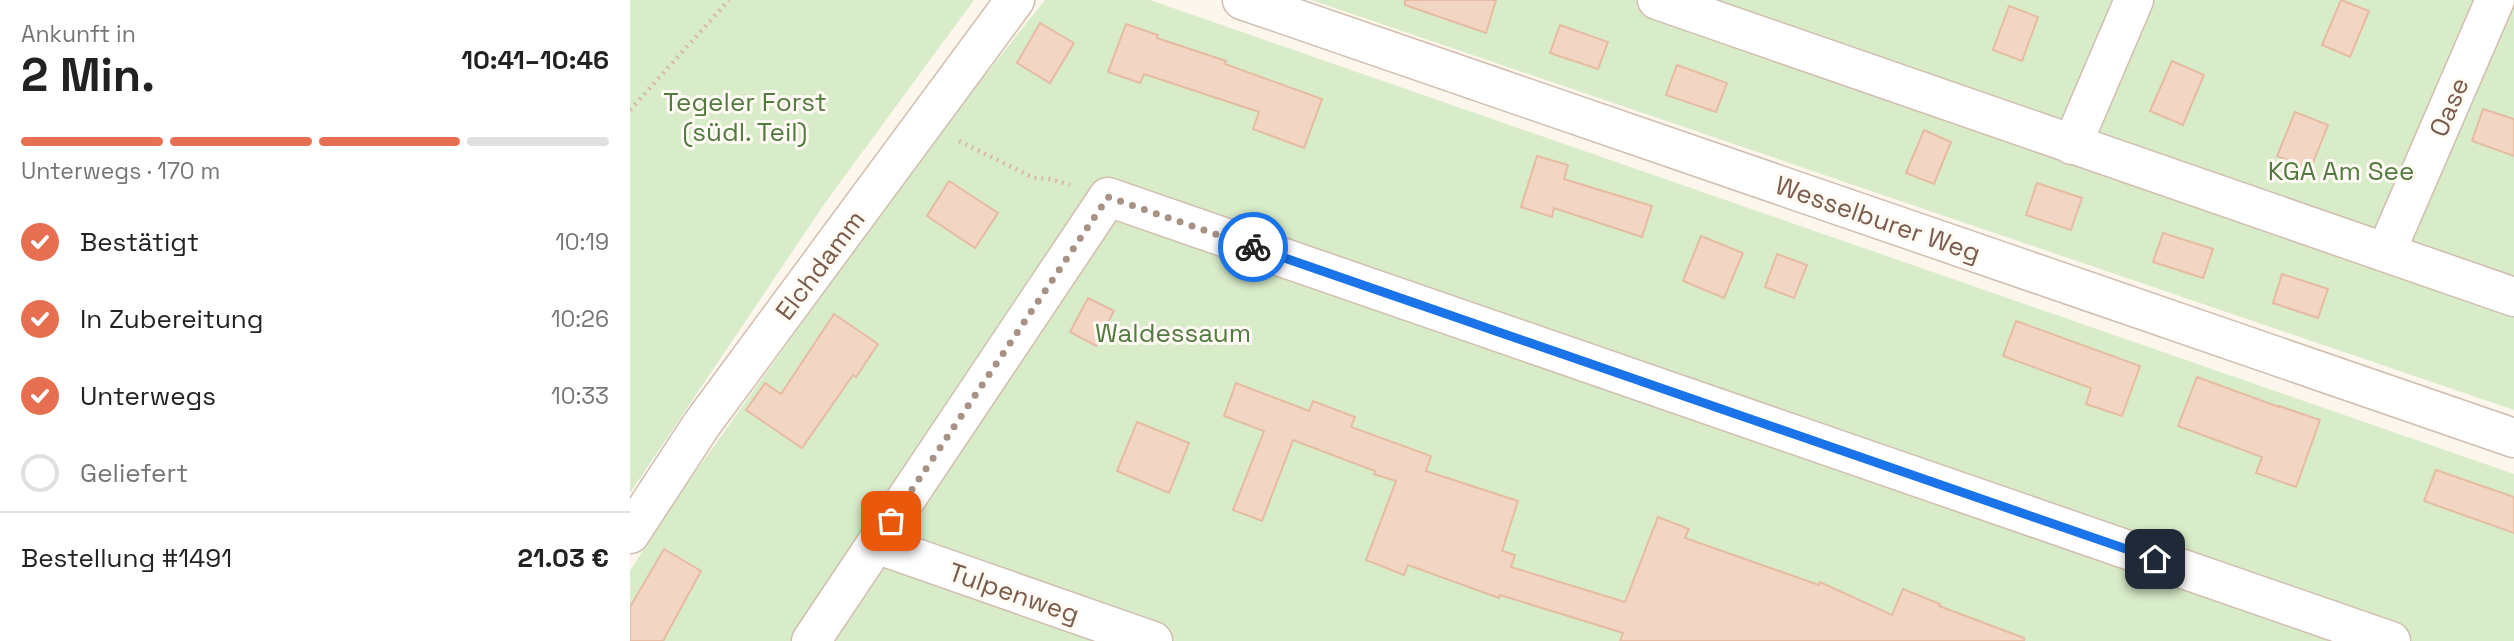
<!DOCTYPE html>
<html lang="de">
<head>
<meta charset="utf-8">
<style>
  body { margin:0; font-family:"Space Grotesk",sans-serif; background:#f2f2f2; color:#222; height:100vh; display:flex; flex-direction:column; font-size:26px; white-space:nowrap }
  * { box-sizing:border-box; margin:0 }
  p { font-size:23px; color:#767676 }
  .icon { flex:none; width:38px; height:38px; fill:none; stroke:currentColor; stroke-width:2; stroke-linecap:round; stroke-linejoin:round }
  .map { position:relative; flex:1; overflow:hidden }
  .panel { display:flex; flex-direction:column; background:#fff; width:630px }
  .panel>* { flex:none }
  .pin { position:absolute; display:grid; place-items:center; width:60px; height:60px; color:#fff; margin:-30px; border-radius:14px; box-shadow:0 4px 10px #0006 }
  .courier { position:absolute; display:grid; place-items:center; width:70px; height:70px; margin:-35px; border:5px solid #1a73e8; border-radius:50%; background:#fff; color:#222; box-shadow:0 2px 9px #0007 }
  .headline em { font-style:normal; font-weight:700 }
  .headline div { display:flex; flex-direction:column-reverse }
  .headline { display:flex; align-items:center; justify-content:space-between; height:119px; padding:0 21px }
  h1 { font-size:46px; font-weight:700; line-height:52px }
  .bar { display:grid; grid-template-columns:repeat(4,1fr); gap:10px 7px; align-content:center; height:84px; padding:0 21px }
  .bar i { height:9px; border-radius:5px; background:#e0e0e0 }
  .bar .current { background:#e76f51 }
  .bar p { grid-column:span 4 }
  .line { display:flex; align-items:center; gap:18px; padding:0 21px; border-top:2px solid #e0e0e0 }
  .line div { flex:1 }
  ol { padding:0 21px; list-style:none }
  li { display:flex; align-items:center; gap:21px; height:77px }
  li p { margin-inline-start:auto }
  li .icon { padding:7px; border-radius:50%; background:#e76f51; color:#fff; stroke-width:4 }
  li:last-child { color:#767676 }
  li i { width:38px; height:38px; border:4px solid #e0e0e0; border-radius:50% }
  main { display:flex; flex:1; min-height:0 }
  .map>svg:first-child { display:block }
  .green { fill:#d8ecc9 }
  .building { fill:#f3d5c3; stroke:#e6bba3; stroke-width:2 }
  .lines { fill:none; stroke-linecap:round; stroke-linejoin:round }
  .minor-casing { stroke:#d1beb0; stroke-width:41 }
  .path { stroke:#d9b8a5; stroke-width:4.5; stroke-dasharray:2 5; stroke-linecap:butt }
  .minor { stroke:#fff; stroke-width:38 }
  .done { stroke:#a89285; stroke-width:7; stroke-dasharray:0 12.6 }
  .route { stroke:#1a73e8; stroke-width:9 }
  .labels { text-anchor:middle; stroke-width:6; stroke-linejoin:round; paint-order:stroke }
  .park-label { font-size:26px; fill:#537a41; stroke:#fffaf3 }
  .street-label { font-size:26px; fill:#7a5c4d; stroke:#fffaf3 }
</style>
</head>
<body>
<main>
<section class="panel">
<div class="headline"><div><h1>2 Min.</h1><p>Ankunft in</p></div><em>10:41–10:46</em></div>
<div class="bar"><i class="current"></i><i class="current"></i><i class="current"></i><i></i><p>Unterwegs · 170 m</p></div>
<ol>
<li><svg class="icon" aria-label="check" viewBox="0 0 24 24"><path d="M5 12l5 5 9-10"/></svg>Bestätigt<p>10:19</p></li>
<li><svg class="icon" aria-label="check" viewBox="0 0 24 24"><path d="M5 12l5 5 9-10"/></svg>In Zubereitung<p>10:26</p></li>
<li><svg class="icon" aria-label="check" viewBox="0 0 24 24"><path d="M5 12l5 5 9-10"/></svg>Unterwegs<p>10:33</p></li>
<li><i></i>Geliefert</li>
</ol>
<div class="line" style="height:91px"><div>Bestellung #1491</div><b>21.03 €</b></div>
</section>
<div class="map">
<svg width="1884" height="641" viewBox="0 0 1884 641">
  <rect width="100%" height="100%" fill="#fdf6ec"/>
  <g class="green">
    <path d="M0 0H344L195 203 0 493Z"/>
    <path d="M415 0H520L1884 474V641H0V571L39 509 297 148Z"/>
    <path d="M681 0H1884V410Z"/>
  </g>
  <g class="building">
    <path d="M775 0H866L856 33 775 5Z"/>
    <path d="M1711 0 1739 11 1720 57 1692 45Z"/>
    <path d="M1379 6 1408 17 1392 61 1363 50Z"/>
    <path d="M410 23 444 43 420 83 387 63Z"/>
    <path d="M496 24 528 35 527 38 596 61 595 64 692 99 674 148 623 129 629 112 514 74 510 83 478 72Z"/>
    <path d="M930 25 978 42 968 69 920 53Z"/>
    <path d="M1542 61 1574 75 1553 125 1520 111Z"/>
    <path d="M1047 65 1097 83 1086 112 1036 95Z"/>
    <path d="M1853 109 1884 119V156L1842 141Z"/>
    <path d="M1665 112 1698 125 1680 170 1647 156Z"/>
    <path d="M1294 130 1321 142 1304 184 1276 173Z"/>
    <path d="M907 156 938 165 934 179 1022 206 1012 237 924 208 922 217 891 207Z"/>
    <path d="M319 181 368 213 345 248 297 216Z"/>
    <path d="M1407 183 1452 198 1441 230 1396 215Z"/>
    <path d="M1533 233 1583 249 1573 278 1523 262Z"/>
    <path d="M1071 236 1113 253 1094 298 1053 281Z"/>
    <path d="M1147 254 1177 265 1164 298 1135 287Z"/>
    <path d="M1652 274 1698 289 1688 318 1643 303Z"/>
    <path d="M458 298 484 311 466 346 440 332Z"/>
    <path d="M204 314 248 344 226 377 223 375 172 448 116 410 135 383 151 394Z"/>
    <path d="M1386 321 1510 366 1492 416 1456 404 1461 388 1373 356Z"/>
    <path d="M1567 377 1649 407V406L1690 420 1666 487 1626 473 1632 457 1548 426Z"/>
    <path d="M606 383 679 411 683 401 725 417 721 427 801 456 796 471 888 501 872 551 885 555 881 567 995 602 1028 517 1059 529 1055 538 1189 585 1190 582 1262 615 1273 589 1310 604 1309 606 1394 638V641H990L993 633 870 595 869 598 778 565 774 575 736 560 766 481 744 474 745 471 663 440 632 521 603 510 634 431 594 416Z"/>
    <path d="M507 422 559 443 539 493 487 471Z"/>
    <path d="M1806 470 1884 497V533L1794 501Z"/>
    <path d="M34 549 71 571 33 641H0V607Z"/>
  </g>
  <g class="lines">
    <defs>
      <g id="minor">
        <path d="M612 0 1884 438"/>
        <path d="M1027 0 1884 297"/>
        <path d="M1442 145 1504 0"/>
        <path d="M1756 252 1865 0"/>
        <path d="M0 534 72 424 385 0"/>
        <path d="M246 544 523 641"/>
        <path d="M181 641 478 197 1761 641"/>
      </g>
    </defs>
    <use href="#minor" class="minor-casing"/>
    <g class="path">
      <path d="M0 110 99 0"/>
      <path d="M329 141 404 178 420 179 440 185"/>
    </g>
    <use href="#minor" class="minor"/>
  </g>
  <g class="lines">
    <path class="done" d="M261 521 478 197 623 247"/>
    <path class="route" d="M623 247 1525 559"/>
  </g>
  <g class="labels">
    <g class="park-label">
      <text x="115" y="111">Tegeler Forst<tspan x="115" dy="30">(südl. Teil)</tspan></text>
      <text x="1711" y="180">KGA Am See</text>
      <text x="543" y="342">Waldessaum</text>
    </g>
    <g class="street-label">
      <text transform="translate(1819 107) rotate(-67)" y="9">Oase</text>
      <text transform="translate(1248 219) rotate(19)" y="9">Wesselburer Weg</text>
      <text transform="translate(190 265) rotate(-53)" y="9">Elchdamm</text>
      <text transform="translate(384 593) rotate(19)" y="9">Tulpenweg</text>
    </g>
  </g>
</svg>
<div class="pin" style="left:261px;top:521px;background:#ea580c"><svg class="icon" aria-label="bag" viewBox="0 0 24 24"><path d="M5 8h14l-1 12H6zM9 8a3 3 0 0 1 6 0"/></svg></div>
<div class="pin" style="left:1525px;top:559px;background:#1f2937"><svg class="icon" aria-label="home" viewBox="0 0 24 24"><path d="M3 11l9-7 9 7M6 9v11h12V9"/></svg></div>
<div class="courier" style="left:623px;top:247px"><svg class="icon" aria-label="bike" viewBox="0 0 24 24"><circle cx="6" cy="16" r="4"/><circle cx="18" cy="16" r="4"/><path d="M6 16l4-8h5l3 8M10 8l3 8H6M13 5h3"/></svg></div>
</div>
</main>
</body>
</html>
